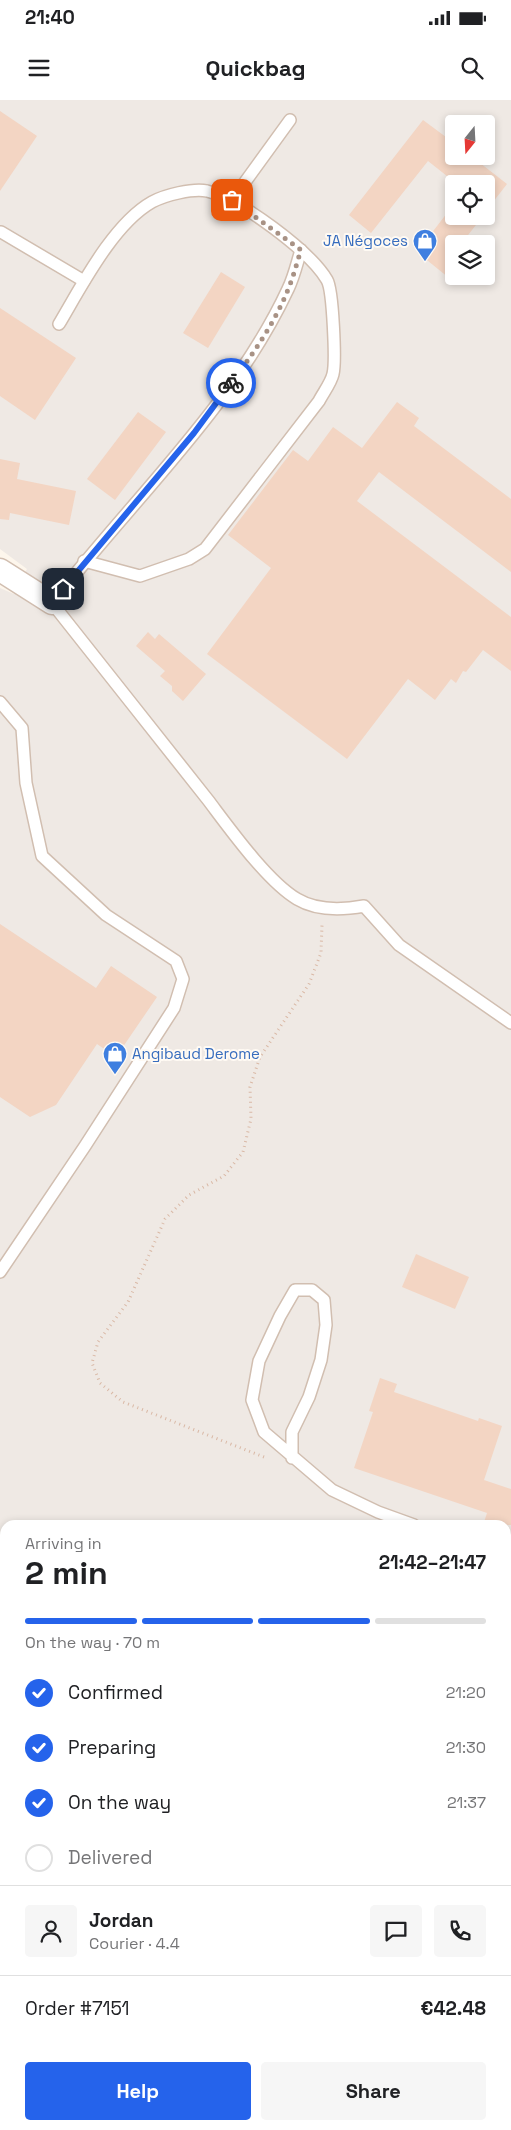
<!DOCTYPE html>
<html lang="en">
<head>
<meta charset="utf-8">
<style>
  body { margin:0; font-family:"Space Grotesk",sans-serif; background:#f6f6f6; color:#202124; height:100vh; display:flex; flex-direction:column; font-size:19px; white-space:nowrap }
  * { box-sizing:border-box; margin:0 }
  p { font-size:16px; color:#757577 }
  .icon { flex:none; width:28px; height:28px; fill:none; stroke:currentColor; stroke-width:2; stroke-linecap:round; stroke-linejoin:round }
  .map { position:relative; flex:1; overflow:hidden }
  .details { position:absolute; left:0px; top:1420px; width:511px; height:610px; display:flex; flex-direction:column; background:#fff; border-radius:15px 15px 0 0; box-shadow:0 2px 8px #0003 }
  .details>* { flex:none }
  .needle { width:32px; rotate:198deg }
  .fabs { position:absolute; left:445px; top:15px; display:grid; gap:10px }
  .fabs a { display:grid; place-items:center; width:50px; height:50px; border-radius:5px; background:#fff; box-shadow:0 2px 8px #0003; font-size:25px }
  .pin { position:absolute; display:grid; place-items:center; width:42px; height:42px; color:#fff; margin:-21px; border-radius:10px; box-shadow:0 2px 8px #0006 }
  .courier { position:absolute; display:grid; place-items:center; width:50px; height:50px; margin:-25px; border:4px solid #2563eb; border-radius:50%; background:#fff; color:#222; box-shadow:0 1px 6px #0007 }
  .overview em { font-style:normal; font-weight:600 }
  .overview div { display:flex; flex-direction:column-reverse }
  .overview { display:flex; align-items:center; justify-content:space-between; height:85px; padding:0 25px }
  h1 { font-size:32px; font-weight:600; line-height:38px }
  .bar { display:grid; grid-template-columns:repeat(4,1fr); gap:8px 5px; align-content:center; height:60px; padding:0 25px }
  .bar i { height:6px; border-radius:4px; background:#e0e0e0 }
  .bar .current { background:#2563eb }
  .bar p { grid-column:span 4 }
  .line { display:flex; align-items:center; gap:12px; padding:0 25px; border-top:1px solid #e0e0e0 }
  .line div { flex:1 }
  .round { display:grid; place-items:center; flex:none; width:52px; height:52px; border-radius:5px; background:#f6f6f6 }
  ol { padding:0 25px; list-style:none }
  li { display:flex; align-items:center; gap:15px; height:55px }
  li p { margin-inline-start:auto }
  li .icon { padding:5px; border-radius:50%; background:#2563eb; color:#fff; stroke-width:4 }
  li:last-child { color:#757577 }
  li i { width:28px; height:28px; border:2px solid #e0e0e0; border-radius:50% }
  .cta { display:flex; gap:10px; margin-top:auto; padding:10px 25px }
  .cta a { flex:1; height:58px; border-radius:5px; background:#2563eb; color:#fff; font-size:20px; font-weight:600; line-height:58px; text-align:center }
  .cta a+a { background:#f6f6f6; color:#202124 }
  .status { display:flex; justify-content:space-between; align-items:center; height:35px; padding:0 25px; background:#fff; direction:ltr }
  .status svg { height:14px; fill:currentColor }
  header { display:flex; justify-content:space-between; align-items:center; height:65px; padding:0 25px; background:#fff; font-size:22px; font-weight:600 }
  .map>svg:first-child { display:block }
  .industrial { fill:#efe9e4; fill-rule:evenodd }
  .building { fill:#f3d5c3 }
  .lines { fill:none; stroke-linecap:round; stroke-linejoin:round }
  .service-casing { stroke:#d1beb0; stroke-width:14 }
  .minor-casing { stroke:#d1beb0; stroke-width:25 }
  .path { stroke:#d9b8a5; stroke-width:3; stroke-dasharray:1 4; stroke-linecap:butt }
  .service { stroke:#fff; stroke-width:11 }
  .minor { stroke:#fff; stroke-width:22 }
  .done { stroke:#a89285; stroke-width:5; stroke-dasharray:0 9 }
  .route { stroke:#2563eb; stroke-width:6 }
  .labels { text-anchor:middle; stroke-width:4; stroke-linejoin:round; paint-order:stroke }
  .shop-label { font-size:15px; fill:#366cbe; stroke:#fffaf3; text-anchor:end }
</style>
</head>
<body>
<div class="status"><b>21:40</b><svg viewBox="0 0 49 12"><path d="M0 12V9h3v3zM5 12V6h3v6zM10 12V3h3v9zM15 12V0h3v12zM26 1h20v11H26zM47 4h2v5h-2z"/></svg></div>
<header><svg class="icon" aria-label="menu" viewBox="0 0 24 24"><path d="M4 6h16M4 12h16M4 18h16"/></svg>Quickbag<svg class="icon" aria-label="search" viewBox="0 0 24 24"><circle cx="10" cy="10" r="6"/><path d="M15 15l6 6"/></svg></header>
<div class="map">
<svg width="511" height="2030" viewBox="0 0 511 2030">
  <rect width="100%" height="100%" fill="#fdf6ec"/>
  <g class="industrial">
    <path d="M0 0H511V1824L506 1840V1425H5V1848L0 1846V488L14 494 27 469 0 449ZM454 24H486V56H454ZM454 84H486V116H454ZM454 144H486V176H454Z"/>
    <path d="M320 2025H453L451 2030H329Z"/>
  </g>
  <g class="building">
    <path d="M0 11 37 36 0 91Z"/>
    <path d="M423 20 454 43V56H471L507 84 486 111V84H457L428 61 371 133 349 115Z"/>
    <path d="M454 104V116H483L461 144H454V182L417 152Z"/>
    <path d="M221 172 245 187 208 248 183 233Z"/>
    <path d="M0 208 76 258 35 320 0 296Z"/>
    <path d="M397 302 419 318 414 326 511 399V472L379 372 357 401 511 517V571L483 550 466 572 463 571 456 583 451 579 435 600 408 579 347 659 207 554 271 468 228 435 293 350 308 361 333 327 362 348Z"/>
    <path d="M138 312 166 332 115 400 87 379Z"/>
    <path d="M0 359 20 363 17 379 76 391 69 425 10 413 9 420 0 419Z"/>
    <path d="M148 532 155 539 159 534 206 574 183 601 172 591V586L160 576 165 571 136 546Z"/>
    <path d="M0 824 96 888 111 866 157 897 116 957 97 944 56 1005 30 1017 0 997Z"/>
    <path d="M416 1154 469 1177 455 1209 402 1187Z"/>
    <path d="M380 1278 397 1284 394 1292 478 1321 479 1318 502 1326 484 1380 511 1389V1425H483L487 1413 354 1368 373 1312 369 1311Z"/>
  </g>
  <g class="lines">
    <defs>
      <g id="service">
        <path d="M232 100 290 20"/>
        <path d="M1 132 84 181"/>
        <path d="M301 150C297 163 294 177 288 189 233 307 131 401 52 503 104 569 156 634 208 700 230 729 267 781 297 799 317 811 342 810 364 806L399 845 511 923"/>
        <path d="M59 224C81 187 113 124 152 102 165 95 193 88 207 91 240 99 310 151 327 180 333 190 336 262 333 274 331 283 323 293 319 301L205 449 189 459 140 476 84 461"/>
        <path d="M0 602 22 628 26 683 42 756 106 815 176 861 183 879 174 908 85 1046 0 1172"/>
        <path d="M292 1358V1332L309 1297 321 1260 326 1225 324 1200 312 1190H295L280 1216 259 1261 252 1300 264 1332 332 1390 378 1412 414 1425"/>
        <path d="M0 1588 5 1590"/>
        <path d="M506 1623 511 1630"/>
        <path d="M0 1832 5 1834"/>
      </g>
      <g id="minor">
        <path d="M0 470 52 503"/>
        <path d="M0 1882 5 1884"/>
        <path d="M506 1945 511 1924"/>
        <path d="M345 2025 354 2030"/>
        <path d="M482 2030 483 2025"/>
      </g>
    </defs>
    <use href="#service" class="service-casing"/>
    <use href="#minor" class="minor-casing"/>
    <g class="path">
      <path d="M264 1357 123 1302 100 1283 92 1263 98 1242 128 1202 165 1119 189 1095 224 1076 243 1052 251 1019 250 987 260 957 309 884 321 853 322 825"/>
      <path d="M299 2025 310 2030"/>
    </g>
    <use href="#service" class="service"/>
    <use href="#minor" class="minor"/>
  </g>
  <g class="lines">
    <path class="done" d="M231 283C253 254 276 221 289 187 294 175 297 162 301 150L232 100"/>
    <path class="route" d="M63 489 194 333 231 283"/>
  </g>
  <defs>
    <symbol id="shop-pin" viewBox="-11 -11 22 30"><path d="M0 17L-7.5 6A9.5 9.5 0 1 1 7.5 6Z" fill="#3f7fe0" stroke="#fffaf3"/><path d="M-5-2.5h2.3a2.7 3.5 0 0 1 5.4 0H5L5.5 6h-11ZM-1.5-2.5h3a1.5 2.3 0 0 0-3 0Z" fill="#fff"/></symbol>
  </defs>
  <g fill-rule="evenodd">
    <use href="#shop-pin" x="411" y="127" width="28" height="38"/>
    <use href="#shop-pin" x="101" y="940" width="28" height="38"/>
  </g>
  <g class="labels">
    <g class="shop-label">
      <text x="408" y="146">JA Négoces</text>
      <text x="132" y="959" text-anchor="start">Angibaud Derome</text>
    </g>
  </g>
</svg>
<div class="fabs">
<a><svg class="needle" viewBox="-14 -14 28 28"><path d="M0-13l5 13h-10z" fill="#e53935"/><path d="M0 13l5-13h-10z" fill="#757577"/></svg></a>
<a><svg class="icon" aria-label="locate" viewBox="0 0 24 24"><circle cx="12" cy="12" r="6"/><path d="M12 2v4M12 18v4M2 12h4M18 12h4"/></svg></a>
<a><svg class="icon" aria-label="layers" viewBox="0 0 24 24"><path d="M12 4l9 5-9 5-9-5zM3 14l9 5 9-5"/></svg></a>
</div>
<div class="pin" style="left:232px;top:100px;background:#ea580c"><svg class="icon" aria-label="bag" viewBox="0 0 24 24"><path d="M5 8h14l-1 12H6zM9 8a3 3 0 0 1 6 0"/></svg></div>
<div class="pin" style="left:63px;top:489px;background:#1f2937"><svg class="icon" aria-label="home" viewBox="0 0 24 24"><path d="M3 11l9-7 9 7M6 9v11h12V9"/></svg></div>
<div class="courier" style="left:231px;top:283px"><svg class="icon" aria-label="bike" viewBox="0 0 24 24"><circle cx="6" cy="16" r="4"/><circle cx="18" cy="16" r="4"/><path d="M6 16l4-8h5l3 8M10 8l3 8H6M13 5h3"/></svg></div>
<section class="details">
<div class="overview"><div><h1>2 min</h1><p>Arriving in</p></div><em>21:42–21:47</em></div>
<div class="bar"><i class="current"></i><i class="current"></i><i class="current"></i><i></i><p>On the way · 70 m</p></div>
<ol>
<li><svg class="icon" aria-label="check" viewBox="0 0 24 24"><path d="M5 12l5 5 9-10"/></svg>Confirmed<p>21:20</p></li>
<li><svg class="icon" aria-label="check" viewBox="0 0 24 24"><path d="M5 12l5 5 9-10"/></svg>Preparing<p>21:30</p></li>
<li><svg class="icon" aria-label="check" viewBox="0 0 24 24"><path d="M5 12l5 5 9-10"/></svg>On the way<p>21:37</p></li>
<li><i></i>Delivered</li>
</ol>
<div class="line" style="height:90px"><a class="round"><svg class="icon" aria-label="person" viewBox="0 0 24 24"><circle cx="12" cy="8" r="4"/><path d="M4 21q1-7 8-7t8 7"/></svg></a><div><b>Jordan</b><p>Courier · 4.4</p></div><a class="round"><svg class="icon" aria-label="chat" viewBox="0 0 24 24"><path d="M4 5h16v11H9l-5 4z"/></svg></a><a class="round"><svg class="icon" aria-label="phone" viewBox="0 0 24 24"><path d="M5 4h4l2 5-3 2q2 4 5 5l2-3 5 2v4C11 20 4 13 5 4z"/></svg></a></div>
<div class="line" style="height:65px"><div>Order #7151</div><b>€42.48</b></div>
<div class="cta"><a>Help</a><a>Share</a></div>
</section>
</div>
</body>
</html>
